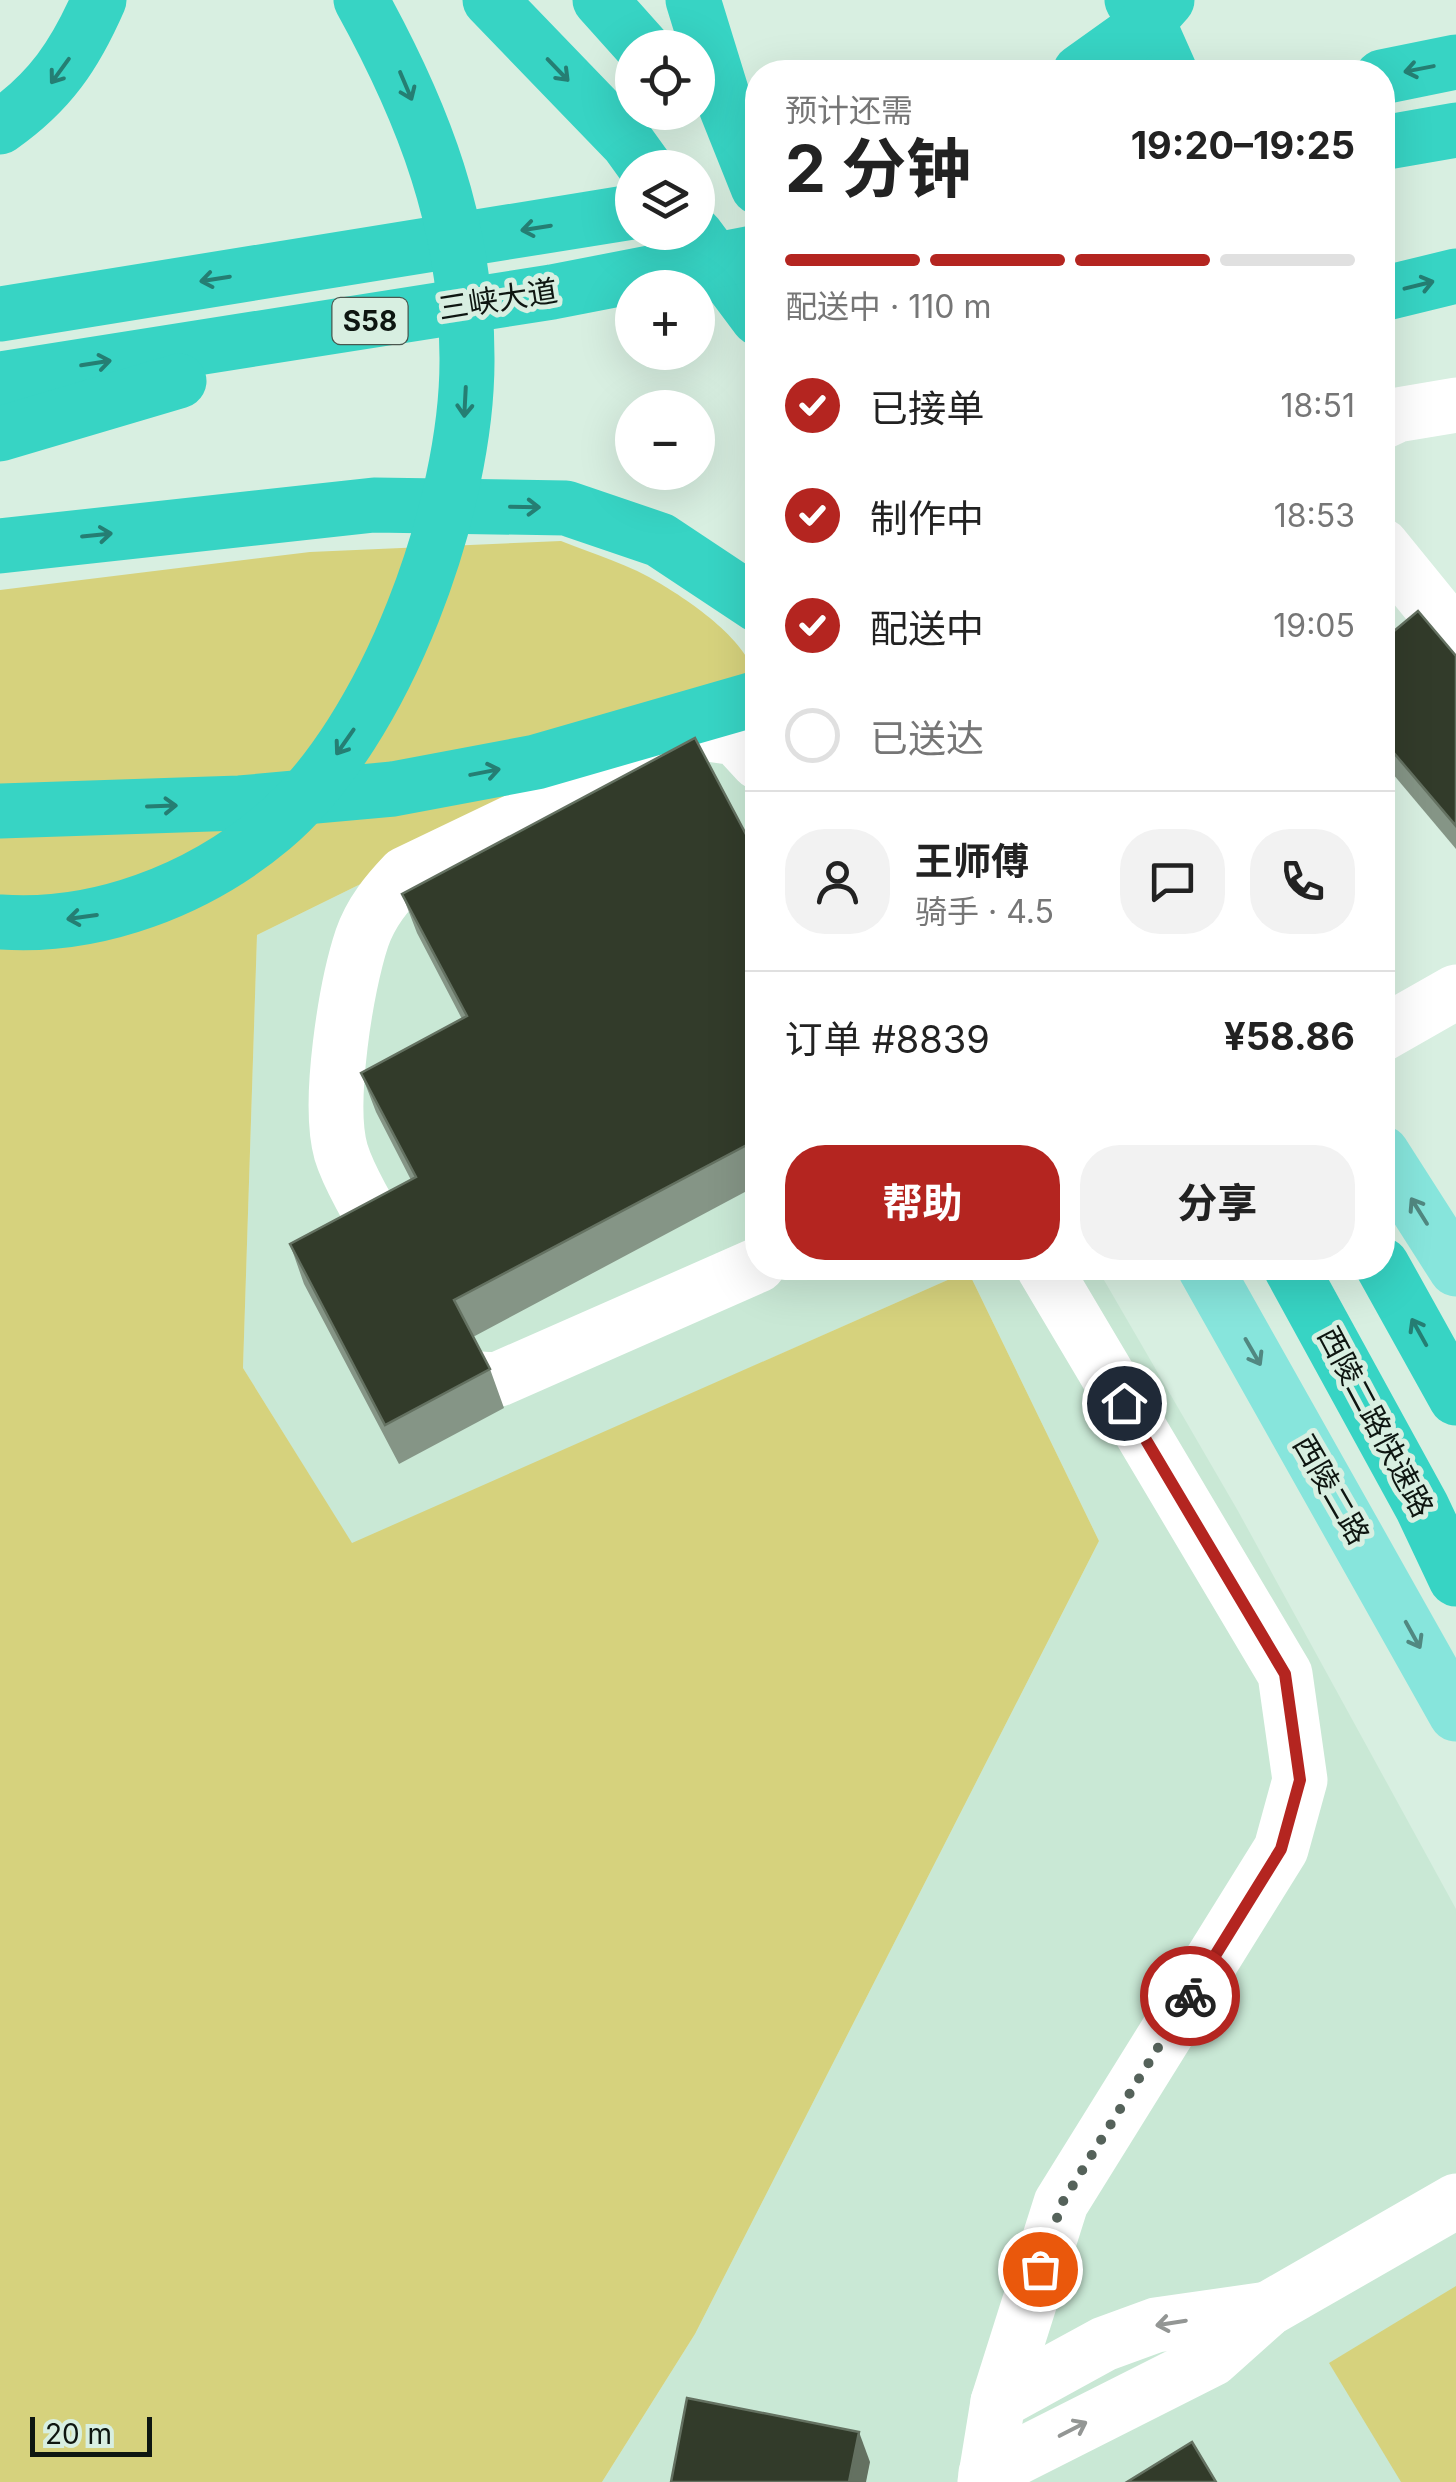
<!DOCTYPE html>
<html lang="zh">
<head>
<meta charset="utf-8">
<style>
  body { margin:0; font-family:Inter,"Noto Sans SC",sans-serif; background:#f2f2f2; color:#222; height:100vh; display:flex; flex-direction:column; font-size:38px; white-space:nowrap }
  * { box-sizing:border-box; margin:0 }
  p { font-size:32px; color:#767676 }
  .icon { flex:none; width:55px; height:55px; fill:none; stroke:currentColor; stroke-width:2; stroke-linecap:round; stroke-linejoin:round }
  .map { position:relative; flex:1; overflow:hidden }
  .details { position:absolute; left:745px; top:60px; width:650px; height:1220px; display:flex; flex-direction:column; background:#fff; border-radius:40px; box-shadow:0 10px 40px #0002 }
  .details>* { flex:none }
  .controls { position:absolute; left:615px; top:30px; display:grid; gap:20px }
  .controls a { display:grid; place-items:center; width:100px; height:100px; border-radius:50%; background:#fff; box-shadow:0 10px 40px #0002; font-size:50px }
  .scale { position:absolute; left:30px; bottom:25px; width:122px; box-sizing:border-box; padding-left:10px; border:5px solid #0e1611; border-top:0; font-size:28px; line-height:35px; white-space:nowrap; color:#0e1611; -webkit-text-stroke:8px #d8efe1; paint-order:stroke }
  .pin { position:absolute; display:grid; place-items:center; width:85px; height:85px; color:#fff; margin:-42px; border:5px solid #fff; border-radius:50%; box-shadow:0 2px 10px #0007 }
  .courier { position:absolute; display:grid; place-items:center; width:100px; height:100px; margin:-50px; border:8px solid #b42520; border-radius:50%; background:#fff; color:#222; box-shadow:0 2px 12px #0007 }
  .headline em { font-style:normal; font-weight:700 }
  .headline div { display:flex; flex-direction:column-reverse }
  .headline { display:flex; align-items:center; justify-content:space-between; height:170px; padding:0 40px }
  h1 { font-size:65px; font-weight:700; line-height:75px }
  .bar { display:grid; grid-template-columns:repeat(4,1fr); gap:15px 10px; align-content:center; height:120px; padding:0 40px }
  .bar i { height:12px; border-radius:8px; background:#e0e0e0 }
  .bar .current { background:#b42520 }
  .bar p { grid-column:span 4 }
  .line { display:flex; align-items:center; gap:25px; padding:0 40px; border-top:2px solid #e0e0e0 }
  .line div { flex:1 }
  .round { display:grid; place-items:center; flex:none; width:105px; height:105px; border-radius:40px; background:#f2f2f2 }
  ol { padding:0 40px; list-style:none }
  li { display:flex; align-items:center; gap:30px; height:110px }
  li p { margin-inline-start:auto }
  li .icon { padding:10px; border-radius:50%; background:#b42520; color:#fff; stroke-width:4 }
  li:last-child { color:#767676 }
  li i { width:55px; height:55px; border:5px solid #e0e0e0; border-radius:50% }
  .cta { display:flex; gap:20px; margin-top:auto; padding:20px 40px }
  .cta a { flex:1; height:115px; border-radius:40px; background:#b42520; color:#fff; font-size:40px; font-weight:700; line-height:115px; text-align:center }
  .cta a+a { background:#f2f2f2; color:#222 }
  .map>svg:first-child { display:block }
  .built { fill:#c9e8d5 }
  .green { fill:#d6d27d }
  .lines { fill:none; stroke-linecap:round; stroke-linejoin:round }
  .minor { stroke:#fff; stroke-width:55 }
  .major { stroke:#87e5dc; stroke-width:55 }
  .highway { stroke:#37d4c4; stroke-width:55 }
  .wall { fill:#859586 }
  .shaded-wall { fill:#647161 }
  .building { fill:#323b2a; stroke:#647161; stroke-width:2.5 }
  .oneway { stroke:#257e73 }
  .oneway2 { stroke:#518881 }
  .oneway3 { stroke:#939694 }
  .done { stroke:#55625a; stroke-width:10; stroke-dasharray:0 18 }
  .route { stroke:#b42520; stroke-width:12 }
  .labels { text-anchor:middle; stroke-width:10; stroke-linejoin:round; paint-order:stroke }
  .shield { fill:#d8efe1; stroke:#4b574f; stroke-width:2.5 }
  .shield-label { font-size:28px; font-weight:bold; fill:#0e1611 }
  .street-label { font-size:30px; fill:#0e1611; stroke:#d8efe1 }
</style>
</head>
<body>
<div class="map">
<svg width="1456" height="2482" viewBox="0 0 1456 2482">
  <rect width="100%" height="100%" fill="#d8efe1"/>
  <path class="built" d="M757 689 758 1268H1097L1238 1511 1456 1909V2482H602L695 2334 1099 1541 968 1271 352 1544 243 1368 257 935Z"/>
  <g class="green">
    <path d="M561 541C593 554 631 565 661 584 694 604 758 647 757 689L257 935 243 1368 352 1543 968 1271 1099 1541 695 2334 602 2482H0V590L310 552Z"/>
    <path d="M1456 2286V2482H1401L1329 2363Z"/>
  </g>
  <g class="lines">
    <g class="minor">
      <path d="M1382 422 1397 415 1456 405"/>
      <path d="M1382 546 1456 637"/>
      <path d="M1382 1034 1456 992"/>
      <path d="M403 1269C385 1237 351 1185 341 1152 327 1103 346 986 362 938 371 912 387 893 405 874L687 739 708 734 736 738 758 762"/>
      <path d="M442 1339C460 1370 461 1382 499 1379L758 1265"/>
      <path d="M998 2402 1104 2344 1156 2325 1268 2309"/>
      <path d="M986 2473 1212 2359 1268 2309 1456 2201"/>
      <path d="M985 2482 998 2402 1061 2203 1281 1849 1300 1780 1285 1674 1044 1268"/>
    </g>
    <g class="major">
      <path d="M1382 1153 1456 1269"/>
      <path d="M1205 1268 1456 1714"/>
    </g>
    <g class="highway">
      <path d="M490 0 628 143 646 168"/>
      <path d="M600 0 643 48"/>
      <path d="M693 0 726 107 758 187"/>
      <path d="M1132 0 1154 36 1170 72"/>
      <path d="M1080 72 1143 27 1167 0"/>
      <path d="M1382 77 1456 62"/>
      <path d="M0 127C50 92 75 55 99 0"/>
      <path d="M1382 143 1456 130"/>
      <path d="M696 235 758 318"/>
      <path d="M1382 294 1456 276"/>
      <path d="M0 314 632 212"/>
      <path d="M0 379 552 292 758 252"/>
      <path d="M0 434 179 381"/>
      <path d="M0 546 374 505 566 508 660 540 758 605"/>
      <path d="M0 811 240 803 393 789 536 762 758 698"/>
      <path d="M0 922C97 929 198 890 272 828 387 731 468 505 467 358 467 225 424 114 361 0"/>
      <path d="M1382 1265 1456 1398"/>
      <path d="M1291 1268 1422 1507 1456 1579"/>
    </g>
  </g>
  <g class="wall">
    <path d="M1382 641 1456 656V849L1382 761Z"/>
    <path d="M758 857V1185L473 1337 490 1369 504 1408 399 1464 304 1284 290 1244 411 1180 376 1112 361 1073 462 1019 417 933 402 894Z"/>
  </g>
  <path class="shaded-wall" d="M859 2432 870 2462 866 2482H849Z"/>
  <g class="building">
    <path d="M1418 611 1456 656V826L1382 739V641Z"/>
    <path d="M695 738 758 857V1139L454 1300 490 1369 385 1425 290 1244 416 1177 361 1073 467 1016 402 894Z"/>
    <path d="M687 2398 859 2432 849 2482H671Z"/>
    <path d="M1192 2442 1216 2482H1127Z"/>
  </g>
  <defs><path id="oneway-shaft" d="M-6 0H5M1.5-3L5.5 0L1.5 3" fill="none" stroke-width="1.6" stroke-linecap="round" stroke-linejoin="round" transform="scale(2.5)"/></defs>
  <g class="oneway">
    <use href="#oneway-shaft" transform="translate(1419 69) rotate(169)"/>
    <use href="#oneway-shaft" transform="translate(558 70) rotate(46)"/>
    <use href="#oneway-shaft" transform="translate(60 71) rotate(126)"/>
    <use href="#oneway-shaft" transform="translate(406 86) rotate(67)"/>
    <use href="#oneway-shaft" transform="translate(536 228) rotate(171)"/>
    <use href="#oneway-shaft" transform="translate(215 279) rotate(171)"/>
    <use href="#oneway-shaft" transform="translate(1419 285) rotate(-14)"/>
    <use href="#oneway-shaft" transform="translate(96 363) rotate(-9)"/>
    <use href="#oneway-shaft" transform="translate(465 402) rotate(93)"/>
    <use href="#oneway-shaft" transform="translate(525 507) rotate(1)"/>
    <use href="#oneway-shaft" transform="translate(97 535) rotate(-6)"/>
    <use href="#oneway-shaft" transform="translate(345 742) rotate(125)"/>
    <use href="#oneway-shaft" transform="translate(485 772) rotate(-11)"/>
    <use href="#oneway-shaft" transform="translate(162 806) rotate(-2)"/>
    <use href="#oneway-shaft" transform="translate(82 917) rotate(172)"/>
    <use href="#oneway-shaft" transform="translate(1419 1332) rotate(-119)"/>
  </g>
  <g class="oneway2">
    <use href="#oneway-shaft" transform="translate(1419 1211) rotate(-122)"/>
    <use href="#oneway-shaft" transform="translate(1253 1352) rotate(60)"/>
    <use href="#oneway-shaft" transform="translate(1413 1635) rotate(61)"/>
  </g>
  <g class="oneway3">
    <use href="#oneway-shaft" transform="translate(1171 2323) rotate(171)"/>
    <use href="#oneway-shaft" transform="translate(1073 2429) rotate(-27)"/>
  </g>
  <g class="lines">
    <path class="done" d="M1040 2269 1062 2203 1190 1996"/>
    <path class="route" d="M1124 1403 1285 1674 1300 1780 1281 1849 1190 1996"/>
  </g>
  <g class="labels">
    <rect class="shield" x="332.5" y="298" width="75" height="46" rx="8"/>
    <g class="shield-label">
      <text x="370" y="331">S58</text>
    </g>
    <g class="street-label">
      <text transform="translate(498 300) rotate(-9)" y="10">三峡大道</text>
      <text transform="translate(1375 1422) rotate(62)" y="10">西陵二路快速路</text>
      <text transform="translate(1331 1490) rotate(60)" y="10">西陵二路</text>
    </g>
  </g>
</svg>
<div class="controls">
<a><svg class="icon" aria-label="locate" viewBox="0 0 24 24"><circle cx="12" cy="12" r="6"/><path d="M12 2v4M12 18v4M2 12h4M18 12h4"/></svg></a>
<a><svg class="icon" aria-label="layers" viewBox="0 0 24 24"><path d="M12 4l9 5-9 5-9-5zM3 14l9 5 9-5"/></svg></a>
<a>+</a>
<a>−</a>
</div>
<div class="scale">20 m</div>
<div class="pin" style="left:1040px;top:2269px;background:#ea580c"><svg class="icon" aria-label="bag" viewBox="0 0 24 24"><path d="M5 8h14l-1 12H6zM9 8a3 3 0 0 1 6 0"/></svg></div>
<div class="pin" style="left:1124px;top:1403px;background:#1f2937"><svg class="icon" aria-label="home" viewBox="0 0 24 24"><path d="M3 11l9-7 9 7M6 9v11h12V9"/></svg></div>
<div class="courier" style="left:1190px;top:1996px"><svg class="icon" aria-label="bike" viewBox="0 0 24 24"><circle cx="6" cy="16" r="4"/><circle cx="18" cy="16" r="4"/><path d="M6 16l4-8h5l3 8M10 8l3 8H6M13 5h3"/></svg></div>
<section class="details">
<div class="headline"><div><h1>2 分钟</h1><p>预计还需</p></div><em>19:20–19:25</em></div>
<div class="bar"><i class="current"></i><i class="current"></i><i class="current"></i><i></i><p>配送中 · 110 m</p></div>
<ol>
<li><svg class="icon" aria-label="check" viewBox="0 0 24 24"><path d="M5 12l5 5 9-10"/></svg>已接单<p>18:51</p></li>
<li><svg class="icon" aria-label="check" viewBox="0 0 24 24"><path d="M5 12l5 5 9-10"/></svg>制作中<p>18:53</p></li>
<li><svg class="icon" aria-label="check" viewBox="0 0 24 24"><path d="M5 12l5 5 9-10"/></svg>配送中<p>19:05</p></li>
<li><i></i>已送达</li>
</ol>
<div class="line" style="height:180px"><a class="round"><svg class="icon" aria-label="person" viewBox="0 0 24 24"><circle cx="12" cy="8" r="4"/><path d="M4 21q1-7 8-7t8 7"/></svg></a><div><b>王师傅</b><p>骑手 · 4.5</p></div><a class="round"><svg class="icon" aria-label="chat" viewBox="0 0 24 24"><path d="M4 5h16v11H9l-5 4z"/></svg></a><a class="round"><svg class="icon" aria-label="phone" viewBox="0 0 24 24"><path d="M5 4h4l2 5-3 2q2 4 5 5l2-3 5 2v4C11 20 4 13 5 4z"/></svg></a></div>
<div class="line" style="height:130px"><div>订单 #8839</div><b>¥58.86</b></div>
<div class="cta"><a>帮助</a><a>分享</a></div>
</section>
</div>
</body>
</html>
